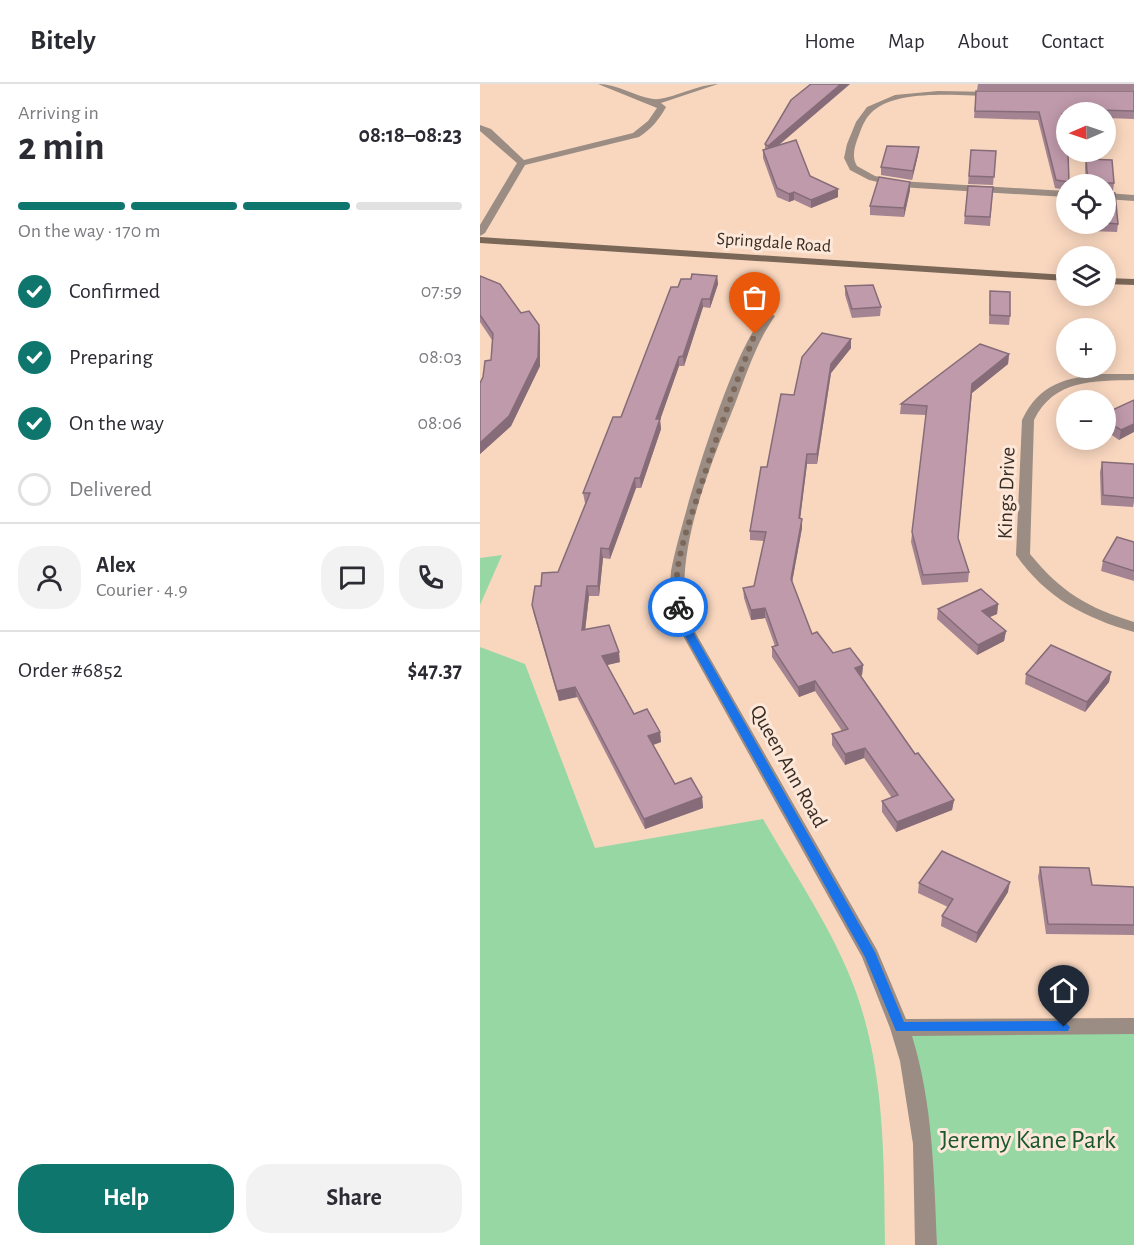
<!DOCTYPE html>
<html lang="en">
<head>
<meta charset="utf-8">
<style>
  body { margin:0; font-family:"Alegreya Sans",sans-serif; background:#f2f2f3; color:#2b2b33; height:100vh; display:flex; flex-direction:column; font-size:22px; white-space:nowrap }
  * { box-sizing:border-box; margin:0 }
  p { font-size:20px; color:#7c7c81 }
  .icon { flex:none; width:33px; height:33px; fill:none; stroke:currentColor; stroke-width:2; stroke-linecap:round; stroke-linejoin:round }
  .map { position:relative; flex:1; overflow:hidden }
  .side { display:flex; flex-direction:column; background:#fff; width:480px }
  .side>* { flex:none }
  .needle { width:39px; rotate:268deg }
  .buttons { position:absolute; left:576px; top:18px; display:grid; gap:12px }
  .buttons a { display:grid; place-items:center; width:60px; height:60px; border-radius:50%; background:#fff; box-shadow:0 3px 15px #0003; font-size:30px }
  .pin { position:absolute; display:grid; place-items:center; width:51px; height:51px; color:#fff; margin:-62px -26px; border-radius:50% 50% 50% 0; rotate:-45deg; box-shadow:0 0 6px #0007 }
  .pin .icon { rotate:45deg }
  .courier { position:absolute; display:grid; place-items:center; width:60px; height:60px; margin:-30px; border:4px solid #1a73e8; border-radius:50%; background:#fff; color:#222; box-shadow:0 2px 8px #0007 }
  .head em { font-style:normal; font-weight:600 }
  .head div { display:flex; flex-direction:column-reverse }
  .head { display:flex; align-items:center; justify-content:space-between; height:102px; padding:0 18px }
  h1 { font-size:39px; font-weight:600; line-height:45px }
  .bar { display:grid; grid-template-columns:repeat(4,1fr); gap:9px 6px; align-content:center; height:72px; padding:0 18px }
  .bar i { height:8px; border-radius:4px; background:#e1e1e2 }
  .bar .active { background:#0f766e }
  .bar p { grid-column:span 4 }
  .line { display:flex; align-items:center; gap:15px; padding:0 18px; border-top:2px solid #e1e1e2 }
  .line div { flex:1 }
  .round { display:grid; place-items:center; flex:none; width:63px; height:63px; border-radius:24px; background:#f2f2f3 }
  ol { padding:0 18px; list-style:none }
  li { display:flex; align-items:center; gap:18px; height:66px }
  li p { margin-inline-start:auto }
  li .icon { padding:6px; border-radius:50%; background:#0f766e; color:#fff; stroke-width:4 }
  li:last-child { color:#7c7c81 }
  li i { width:33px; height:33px; border:3px solid #e1e1e2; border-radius:50% }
  .primary-button { display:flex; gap:12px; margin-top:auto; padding:12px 18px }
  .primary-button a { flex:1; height:69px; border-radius:24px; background:#0f766e; color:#fff; font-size:24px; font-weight:600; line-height:69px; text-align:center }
  .primary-button a+a { background:#f2f2f3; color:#2b2b33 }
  header { display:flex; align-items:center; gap:36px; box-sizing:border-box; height:84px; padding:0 30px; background:#fff; border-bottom:2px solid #e1e1e2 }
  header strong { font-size:28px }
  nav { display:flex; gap:33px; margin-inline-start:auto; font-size:21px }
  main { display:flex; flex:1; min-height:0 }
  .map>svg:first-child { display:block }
  .green { fill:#96d7a4 }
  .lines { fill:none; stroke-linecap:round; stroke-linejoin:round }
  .minor { fill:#9b8d83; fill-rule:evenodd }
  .secondary { fill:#7b6758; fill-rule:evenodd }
  .wall { fill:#a48493 }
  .shaded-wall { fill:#866c78 }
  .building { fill:#bf9aab; stroke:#866c78; stroke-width:1.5 }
  .route { fill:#1a73e8 }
  .done { stroke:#7c685a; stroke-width:6; stroke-dasharray:0 10.8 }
  .labels { text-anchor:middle; stroke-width:6; stroke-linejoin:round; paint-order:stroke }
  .far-street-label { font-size:18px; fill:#392c23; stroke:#fce7d9 }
  .street-label { font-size:21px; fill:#392c23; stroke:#fce7d9 }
  .near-park-label { font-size:26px; fill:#18582e; stroke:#fce7d9 }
</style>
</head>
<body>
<header>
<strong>Bitely</strong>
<nav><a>Home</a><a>Map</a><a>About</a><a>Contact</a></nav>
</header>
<main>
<section class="side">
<div class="head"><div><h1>2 min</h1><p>Arriving in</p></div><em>08:18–08:23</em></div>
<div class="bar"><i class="active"></i><i class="active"></i><i class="active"></i><i></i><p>On the way · 170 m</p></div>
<ol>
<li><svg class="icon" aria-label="check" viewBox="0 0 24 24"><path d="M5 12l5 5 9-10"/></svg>Confirmed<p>07:59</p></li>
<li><svg class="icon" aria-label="check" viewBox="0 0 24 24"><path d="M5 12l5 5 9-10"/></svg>Preparing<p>08:03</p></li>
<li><svg class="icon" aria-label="check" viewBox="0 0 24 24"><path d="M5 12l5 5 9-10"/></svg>On the way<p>08:06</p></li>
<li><i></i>Delivered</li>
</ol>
<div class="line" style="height:108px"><a class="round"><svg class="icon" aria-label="person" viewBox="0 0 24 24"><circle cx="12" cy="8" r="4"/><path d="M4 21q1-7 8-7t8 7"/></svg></a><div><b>Alex</b><p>Courier · 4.9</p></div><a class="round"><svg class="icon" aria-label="chat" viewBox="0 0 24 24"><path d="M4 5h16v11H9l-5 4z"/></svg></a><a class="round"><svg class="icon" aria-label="phone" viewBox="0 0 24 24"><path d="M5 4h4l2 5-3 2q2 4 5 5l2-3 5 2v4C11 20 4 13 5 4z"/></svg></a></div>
<div class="line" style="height:78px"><div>Order #6852</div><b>$47.37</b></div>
<div class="primary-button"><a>Help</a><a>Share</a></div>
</section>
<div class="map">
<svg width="654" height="1161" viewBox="0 0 654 1161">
  <rect width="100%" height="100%" fill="#f9d7bf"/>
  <g class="green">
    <path d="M22 471 0 521V474Z"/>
    <path d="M0 563 45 580 115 764 283 735C315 791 354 847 376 908 405 989 404 1076 405 1161H0Z"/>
    <path d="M654 942V1161H446L420 944Z"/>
  </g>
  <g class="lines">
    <g class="minor">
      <path d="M118 0C138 0 154 12 173 15 188 17 218 0 238 0L181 19 186 23C179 36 171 45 159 53L45 81 5 149 0 152V141L37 79 0 47V41L11 45 44 76 153 49 168 37 177 24Z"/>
      <path d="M458 7 516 8 520 10 516 12C483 12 419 4 393 27 386 33 382 42 379 51 375 61 371 72 377 82L395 92 419 97 586 107V113L419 103 389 96 370 86 364 74 367 60 376 38 387 23 415 11Z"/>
      <path d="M626 109 654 111V117L626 115Z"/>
      <path d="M290 229 295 232C276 259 267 289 255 320 230 382 194 467 207 534L397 866 426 935 654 934V950L432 952C453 1020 454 1091 457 1161H435L433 1060 420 977 410 944 382 873 193 534C190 519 189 503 191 488 197 450 258 240 290 229Z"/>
      <path d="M623 290H654V296C614 297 574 295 554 336L550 470C581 508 608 524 654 538V548C605 534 566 514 536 471L542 336C560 299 585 294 623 290Z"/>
    </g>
    <g class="secondary">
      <path d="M0 153 586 191V197L0 159Z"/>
      <path d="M626 194 654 195V201L626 200Z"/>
    </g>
  </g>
  <g class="wall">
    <path d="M370 0 299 61 330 92 358 113 331 124 314 116 309 118 297 113 283 74V66H285V60Z"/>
    <path d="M498 0H654V6H497Z"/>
    <path d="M496 7H654V35L626 34V28H586V38H584L589 98V100H586V106L575 104 558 36 494 34Z"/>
    <path d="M439 63 438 71 432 96 401 91V83Z"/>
    <path d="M491 66 516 67 513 101 488 100Z"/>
    <path d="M606 75 634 99 633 107H627L638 140 637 148 610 147 609 140H626V100H606L605 83Z"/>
    <path d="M430 98V106L424 133 390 131V122Z"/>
    <path d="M488 102 513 103 510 142 484 140Z"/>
    <path d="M0 192 41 229 59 241 60 250V282L31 342 0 370V299L11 276 12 256 0 238Z"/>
    <path d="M237 192 238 200 230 224 223 223 204 282H199L180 336 181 345 161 404H156L130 475 123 474 119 512H109L105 546 140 578 127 581 154 630 180 648 181 658 173 661 195 700 222 713 223 724 165 745 97 613 79 617 54 531 52 521 61 502 78 488 106 419H105L103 409 141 333 198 203 211 195Z"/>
    <path d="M365 202 401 223 400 232 372 234 365 211Z"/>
    <path d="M510 207 530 232 529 241 509 240Z"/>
    <path d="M371 255V264L351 289 337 380H327L320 434 322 444 312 498 332 550 353 569 383 581 382 591 381 592 435 670 474 716 472 726 416 748 402 728V717L412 714 384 674 365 681 352 661V650L362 647 335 607 319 613 292 573V563L295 562 285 534 271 536 264 514 263 504 274 502 284 457 270 456V447L287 383 314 311Z"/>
    <path d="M529 270 528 280 492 309 478 454 489 488 488 498 442 501 431 458 446 331 420 330 421 320Z"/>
    <path d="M654 316 639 356 626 347V329Z"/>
    <path d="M622 378 654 380V418L653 423 621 421 620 388Z"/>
    <path d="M654 458V497L621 487 623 477Z"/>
    <path d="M518 520 517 530 509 533 526 547 524 557 497 571 457 535 458 525Z"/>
    <path d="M631 588 629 598 605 628 545 600 546 590Z"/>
    <path d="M560 783 612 801 654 803V851L566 850 558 793Z"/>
    <path d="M439 799 528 808 496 859 461 842 462 832 468 823 438 809Z"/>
  </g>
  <g class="shaded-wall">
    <path d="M361 0H370L288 70V62Z"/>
    <path d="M439 63 438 71 432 96 433 87Z"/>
    <path d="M430 98V106L424 133V124Z"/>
    <path d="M358 105V113L331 124V116Z"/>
    <path d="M314 108V116L309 118V110Z"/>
    <path d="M237 192 238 200 230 224V215Z"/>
    <path d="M222 215 223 223 204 282 203 272Z"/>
    <path d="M59 241 60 250V282L31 342 0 370V359Z"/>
    <path d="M371 255V264L351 289 337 380V370L351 280Z"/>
    <path d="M529 270 528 280 492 309V300Z"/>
    <path d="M199 273V282L180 336 181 345 161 404 160 394 176 335Z"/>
    <path d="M654 340V348L639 356 641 346Z"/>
    <path d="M327 370V380L319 444V434Z"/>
    <path d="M155 394 156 404 130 475 129 465Z"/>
    <path d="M322 435V444L311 504V495Z"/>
    <path d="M121 464 123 474 119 512 118 502Z"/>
    <path d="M107 502 109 512 104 556 102 546Z"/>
    <path d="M518 520 517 530 501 537 502 527Z"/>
    <path d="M285 524V534L271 536V526Z"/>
    <path d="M526 547 524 557 497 571 498 561Z"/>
    <path d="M139 568 140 578 123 582 122 572Z"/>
    <path d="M383 581 382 591 375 594V584Z"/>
    <path d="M631 588 629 598 605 628 607 618Z"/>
    <path d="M335 597V607L319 613 318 603Z"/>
    <path d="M95 603 97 613 79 617 77 607Z"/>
    <path d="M180 648 181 658 170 662 168 652Z"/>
    <path d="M385 664 384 674 365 681V670Z"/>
    <path d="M222 713 223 724 165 745 164 735Z"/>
    <path d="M474 716 472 726 416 748 417 738Z"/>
    <path d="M530 798 528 808 496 859 497 849Z"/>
  </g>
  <g class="building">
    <path d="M331 0H361L288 62 285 60 311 16Z"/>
    <path d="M496 7H654V27L615 26 616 28H586V30H582L586 44V68H588L589 98 576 96 559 28 495 27Z"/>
    <path d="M316 56 330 92 358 105 331 116 314 108 309 110 297 104 283 66Z"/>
    <path d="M407 62 439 63 433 87 401 83Z"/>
    <path d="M491 66 516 67 514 93 489 92Z"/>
    <path d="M606 75 632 76 634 99H626V102V100H608Z"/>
    <path d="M399 93 430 98 424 124 390 122Z"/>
    <path d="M488 102 513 103 510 133 485 132Z"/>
    <path d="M626 107 635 109 638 140 626 139Z"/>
    <path d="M212 190 237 192 230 215H222L203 272 199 273 176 335H180L160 394H155L129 465 121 464 118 502H107L102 546 129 541 139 568 122 572 154 630 167 625 180 648 168 652 195 700 211 694 222 713 164 735 95 603 77 607 52 521 55 502H61L62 489 78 488 110 409H103L133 333H141L191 203H198L201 195H211Z"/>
    <path d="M0 192 20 200 41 229 49 227 59 241 58 273 29 332 0 359V299L3 293 5 277 11 276 13 250 0 231Z"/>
    <path d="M393 201 401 223 372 225 365 202Z"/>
    <path d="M510 207 530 208V232L510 231Z"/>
    <path d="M342 249 371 255 351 280 337 370H327L319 434 322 435 311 495 332 550 337 548 353 569 370 564 383 581 375 584 435 670 438 669 474 716 417 738 402 717 418 711 385 664 365 670 352 650 368 645 335 597 318 603 292 563 298 561 285 524 271 526 263 504 274 502 286 448 270 447 281 383H287L301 310 314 311 322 273Z"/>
    <path d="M500 260 529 270 492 300 478 454 489 488 443 491 432 448 447 322 421 320Z"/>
    <path d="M654 316V340L641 346 626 337V329Z"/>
    <path d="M622 378 654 380V414L623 411Z"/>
    <path d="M637 453 654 458V487L623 477Z"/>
    <path d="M501 505 518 520 502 527 526 547 498 561 458 525Z"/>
    <path d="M571 561 631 588 607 618 546 590Z"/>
    <path d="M462 767 530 798 497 849 462 832 473 815 439 799Z"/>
    <path d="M560 783 609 784 612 801 654 803V841L568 840Z"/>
  </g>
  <path class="route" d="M198 520 202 523 205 534 395 868 424 938 584 937 590 943 588 947H416L385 873 195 534 193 523Z"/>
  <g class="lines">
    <path class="done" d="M198 523C191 487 207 445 218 411 235 357 254 304 275 250"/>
  </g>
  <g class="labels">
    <g class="far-street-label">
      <text transform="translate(294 158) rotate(4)" y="6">Springdale Road</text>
    </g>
    <g class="street-label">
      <text transform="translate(526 409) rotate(-88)" y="7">Kings Drive</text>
      <text transform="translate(309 682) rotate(61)" y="7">Queen Ann Road</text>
    </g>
    <g class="near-park-label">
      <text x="548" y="1064">Jeremy Kane Park</text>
    </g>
  </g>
</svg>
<div class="buttons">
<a><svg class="needle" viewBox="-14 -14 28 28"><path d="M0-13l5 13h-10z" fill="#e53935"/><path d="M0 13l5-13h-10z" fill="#7c7c81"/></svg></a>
<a><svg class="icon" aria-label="locate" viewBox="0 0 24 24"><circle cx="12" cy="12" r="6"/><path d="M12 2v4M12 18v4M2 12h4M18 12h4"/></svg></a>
<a><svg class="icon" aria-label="layers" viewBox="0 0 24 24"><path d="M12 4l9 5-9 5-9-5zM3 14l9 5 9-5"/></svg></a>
<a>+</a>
<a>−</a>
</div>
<div class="pin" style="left:275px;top:250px;background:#ea580c"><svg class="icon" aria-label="bag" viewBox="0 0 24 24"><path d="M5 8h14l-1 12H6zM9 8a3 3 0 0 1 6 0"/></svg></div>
<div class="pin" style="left:584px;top:943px;background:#1f2937"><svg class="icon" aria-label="home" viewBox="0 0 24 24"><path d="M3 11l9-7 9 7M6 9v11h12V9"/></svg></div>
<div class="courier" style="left:198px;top:523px"><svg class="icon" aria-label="bike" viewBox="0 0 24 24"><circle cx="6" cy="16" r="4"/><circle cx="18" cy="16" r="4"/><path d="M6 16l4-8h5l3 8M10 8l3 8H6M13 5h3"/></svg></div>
</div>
</main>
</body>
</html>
